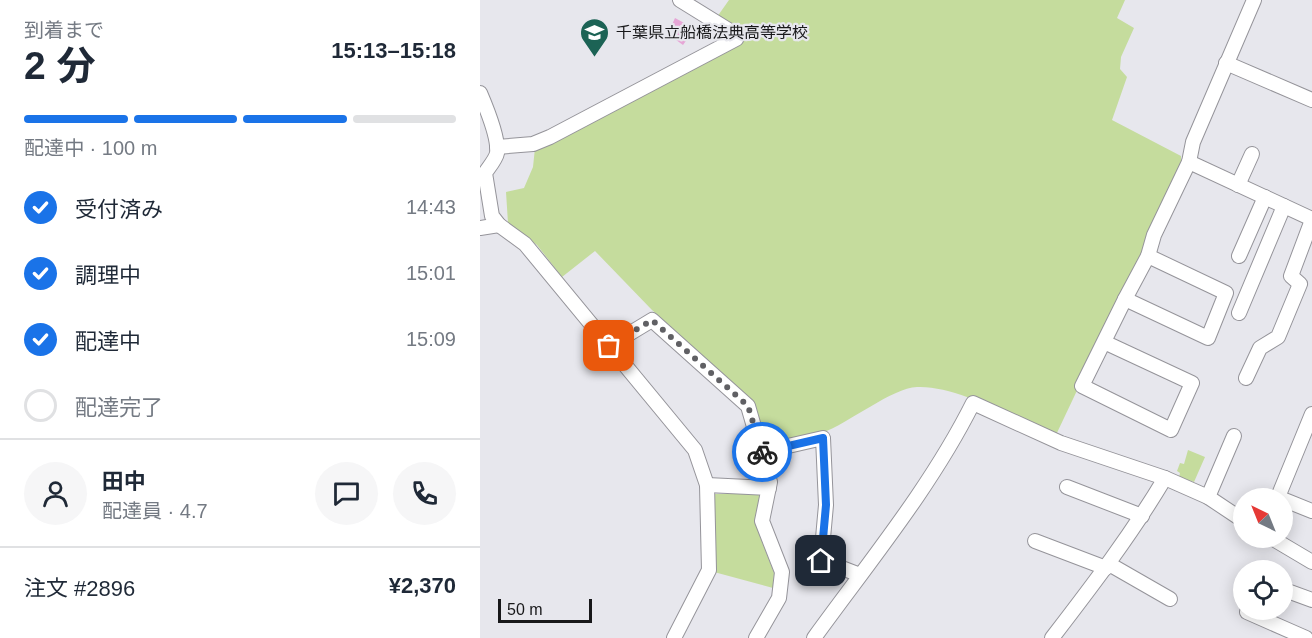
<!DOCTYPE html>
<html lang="ja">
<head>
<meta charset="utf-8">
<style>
  body { margin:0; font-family:Arial,"Noto Sans JP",sans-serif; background:#f6f6f7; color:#1f2937; height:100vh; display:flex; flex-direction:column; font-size:22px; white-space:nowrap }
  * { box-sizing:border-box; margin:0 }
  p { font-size:20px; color:#747a83 }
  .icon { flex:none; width:33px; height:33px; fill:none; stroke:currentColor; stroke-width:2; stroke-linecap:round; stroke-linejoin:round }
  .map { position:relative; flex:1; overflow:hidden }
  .details { display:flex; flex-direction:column; background:#fff; width:480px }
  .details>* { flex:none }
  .needle { width:39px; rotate:317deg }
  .controls { position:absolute; left:753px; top:488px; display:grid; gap:12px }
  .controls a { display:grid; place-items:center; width:60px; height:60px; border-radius:50%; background:#fff; box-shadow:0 3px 15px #0003; font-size:30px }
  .scale { position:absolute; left:18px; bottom:15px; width:94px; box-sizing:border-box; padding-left:6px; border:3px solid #18181a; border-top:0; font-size:16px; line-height:21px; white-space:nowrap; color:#18181a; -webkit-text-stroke:4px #e7e7ed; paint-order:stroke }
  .pin { position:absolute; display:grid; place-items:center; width:51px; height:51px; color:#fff; margin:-26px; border-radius:12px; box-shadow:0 3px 9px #0006 }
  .courier { position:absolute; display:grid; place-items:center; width:60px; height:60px; margin:-30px; border:4px solid #1a73e8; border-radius:50%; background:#fff; color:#222; box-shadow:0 2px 8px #0007 }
  .head em { font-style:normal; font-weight:700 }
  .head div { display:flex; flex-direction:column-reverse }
  .head { display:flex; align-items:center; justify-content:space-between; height:102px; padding:0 24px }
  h1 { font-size:39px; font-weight:700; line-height:45px }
  .bar { display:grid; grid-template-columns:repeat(4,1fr); gap:9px 6px; align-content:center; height:72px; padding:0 24px }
  .bar i { height:8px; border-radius:4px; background:#e0e1e3 }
  .bar .on { background:#1a73e8 }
  .bar p { grid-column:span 4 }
  .line { display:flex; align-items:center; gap:15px; padding:0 24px; border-top:2px solid #e0e1e3 }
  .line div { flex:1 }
  .round { display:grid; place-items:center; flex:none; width:63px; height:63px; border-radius:32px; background:#f6f6f7 }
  ol { padding:0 24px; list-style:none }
  li { display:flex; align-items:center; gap:18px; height:66px }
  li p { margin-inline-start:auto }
  li .icon { padding:6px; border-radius:50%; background:#1a73e8; color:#fff; stroke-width:4 }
  li:last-child { color:#747a83 }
  li i { width:33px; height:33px; border:3px solid #e0e1e3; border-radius:50% }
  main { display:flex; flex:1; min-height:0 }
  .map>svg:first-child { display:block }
  .green { fill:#c5dc9d }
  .building { fill:#e6a6d6 }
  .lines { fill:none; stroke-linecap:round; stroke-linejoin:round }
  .minor-casing { stroke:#95949a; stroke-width:16 }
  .minor { stroke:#fff; stroke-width:14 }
  .done { stroke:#606064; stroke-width:6; stroke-dasharray:0 10.8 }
  .route { stroke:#1a73e8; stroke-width:8 }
  .labels { text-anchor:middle; stroke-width:4.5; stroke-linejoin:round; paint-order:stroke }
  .poi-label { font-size:16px; fill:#18181a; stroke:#e7e7ed; text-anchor:start }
</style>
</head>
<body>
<main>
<section class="details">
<div class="head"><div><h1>2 分</h1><p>到着まで</p></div><em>15:13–15:18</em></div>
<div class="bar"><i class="on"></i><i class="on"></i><i class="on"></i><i></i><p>配達中 · 100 m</p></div>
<ol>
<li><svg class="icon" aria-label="check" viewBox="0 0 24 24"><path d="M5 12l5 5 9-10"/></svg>受付済み<p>14:43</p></li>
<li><svg class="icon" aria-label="check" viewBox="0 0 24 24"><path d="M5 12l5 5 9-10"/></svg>調理中<p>15:01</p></li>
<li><svg class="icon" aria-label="check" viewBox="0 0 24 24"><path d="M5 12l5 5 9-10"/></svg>配達中<p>15:09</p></li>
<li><i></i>配達完了</li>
</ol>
<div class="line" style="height:108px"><a class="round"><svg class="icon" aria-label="person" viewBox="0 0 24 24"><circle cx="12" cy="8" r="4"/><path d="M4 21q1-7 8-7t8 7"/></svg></a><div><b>田中</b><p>配達員 · 4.7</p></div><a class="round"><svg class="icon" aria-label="chat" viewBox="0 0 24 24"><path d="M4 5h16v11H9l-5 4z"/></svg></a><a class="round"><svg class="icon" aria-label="phone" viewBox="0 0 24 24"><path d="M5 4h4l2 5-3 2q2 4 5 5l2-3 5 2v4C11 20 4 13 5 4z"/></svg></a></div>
<div class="line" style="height:78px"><div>注文 #2896</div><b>¥2,370</b></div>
</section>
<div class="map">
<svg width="832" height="638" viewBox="0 0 832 638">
  <rect width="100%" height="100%" fill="#e7e7ed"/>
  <g class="green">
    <path d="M249 0H645L637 18 654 28 641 57 640 69 647 77 632 120 701 156V171L575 437C538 420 477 385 437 387 412 388 369 423 342 433 325 440 306 444 288 448L272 400 172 310 115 251 82 277 57 245 28 223 26 192 44 188 53 167 55 148 72 141 269 37 237 17Z"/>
    <path d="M708 450 725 457 714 482 699 477 700 473 697 471 700 463 704 464Z"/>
    <path d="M235 494H279V534L294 573 293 588 234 572Z"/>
  </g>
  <path class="building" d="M195 18 219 31 217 40 208 38 203 45 192 37 194 32 190 29Z"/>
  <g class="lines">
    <defs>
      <g id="minor">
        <path d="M746 63 832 100"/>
        <path d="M0 93C6 107 19 138 17 153 16 159 9 167 5 173L12 216 19 225 45 244 215 450 227 485 229 570 194 638"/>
        <path d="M17 147 53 144 70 137 256 39 255 34 200 0"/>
        <path d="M709 162 832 219"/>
        <path d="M758 185 772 154"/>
        <path d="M0 228 19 225"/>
        <path d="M759 256 785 197"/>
        <path d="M645 299 728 338 746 293 668 256"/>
        <path d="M759 313 804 206"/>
        <path d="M624 342 712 383 691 430 602 386 645 299 668 256 674 235 709 162 713 142 774 0"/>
        <path d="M129 346 172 320 268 406 290 482 282 521 302 572 299 598 276 638"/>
        <path d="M766 378 780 348 798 337 820 284 811 276 832 220"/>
        <path d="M282 452 343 438 346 505 341 560 380 575"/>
        <path d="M227 485 289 488"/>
        <path d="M587 487 662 516"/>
        <path d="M728 497 754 436"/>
        <path d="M801 498 798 497 832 414"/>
        <path d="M802 499 832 511"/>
        <path d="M790 537 832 562"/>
        <path d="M555 541 626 568"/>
        <path d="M629 564 690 599"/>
        <path d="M802 589 832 600"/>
        <path d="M767 612 826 638"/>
        <path d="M334 638C389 562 451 487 493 403L581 443 685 478 728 497 764 521"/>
        <path d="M572 638C612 586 651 535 685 478"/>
      </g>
    </defs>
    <use href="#minor" class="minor-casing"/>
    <use href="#minor" class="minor"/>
  </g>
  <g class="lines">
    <path class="done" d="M129 346 172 320 268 406 282 452"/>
    <path class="route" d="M282 452 343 438 346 505 341 561"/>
  </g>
  <defs>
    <symbol id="school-pin" viewBox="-11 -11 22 30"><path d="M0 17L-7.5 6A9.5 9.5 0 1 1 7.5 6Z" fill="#1c6355" stroke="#e7e7ed"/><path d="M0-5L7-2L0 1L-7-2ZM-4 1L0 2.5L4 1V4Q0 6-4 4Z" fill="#fff"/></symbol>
  </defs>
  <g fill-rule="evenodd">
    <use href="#school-pin" x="98" y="16" width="33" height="45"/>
  </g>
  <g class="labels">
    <g class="poi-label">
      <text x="136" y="38">千葉県立船橋法典高等学校</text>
    </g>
  </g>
</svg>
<div class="controls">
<a><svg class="needle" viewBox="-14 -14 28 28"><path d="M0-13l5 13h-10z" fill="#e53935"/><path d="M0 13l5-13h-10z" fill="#747a83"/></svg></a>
<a><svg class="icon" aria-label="locate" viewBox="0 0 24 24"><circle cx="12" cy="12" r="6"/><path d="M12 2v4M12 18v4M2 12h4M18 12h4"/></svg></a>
</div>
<div class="scale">50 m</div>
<div class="pin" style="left:129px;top:346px;background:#ea580c"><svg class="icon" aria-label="bag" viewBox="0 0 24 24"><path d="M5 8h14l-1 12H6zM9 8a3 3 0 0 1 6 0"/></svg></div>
<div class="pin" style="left:341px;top:561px;background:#1f2937"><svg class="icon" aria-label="home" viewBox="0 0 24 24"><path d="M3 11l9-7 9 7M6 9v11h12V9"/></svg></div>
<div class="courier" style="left:282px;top:452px"><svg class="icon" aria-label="bike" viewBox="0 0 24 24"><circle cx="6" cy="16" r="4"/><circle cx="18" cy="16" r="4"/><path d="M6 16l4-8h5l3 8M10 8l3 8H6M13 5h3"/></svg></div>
</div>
</main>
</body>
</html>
